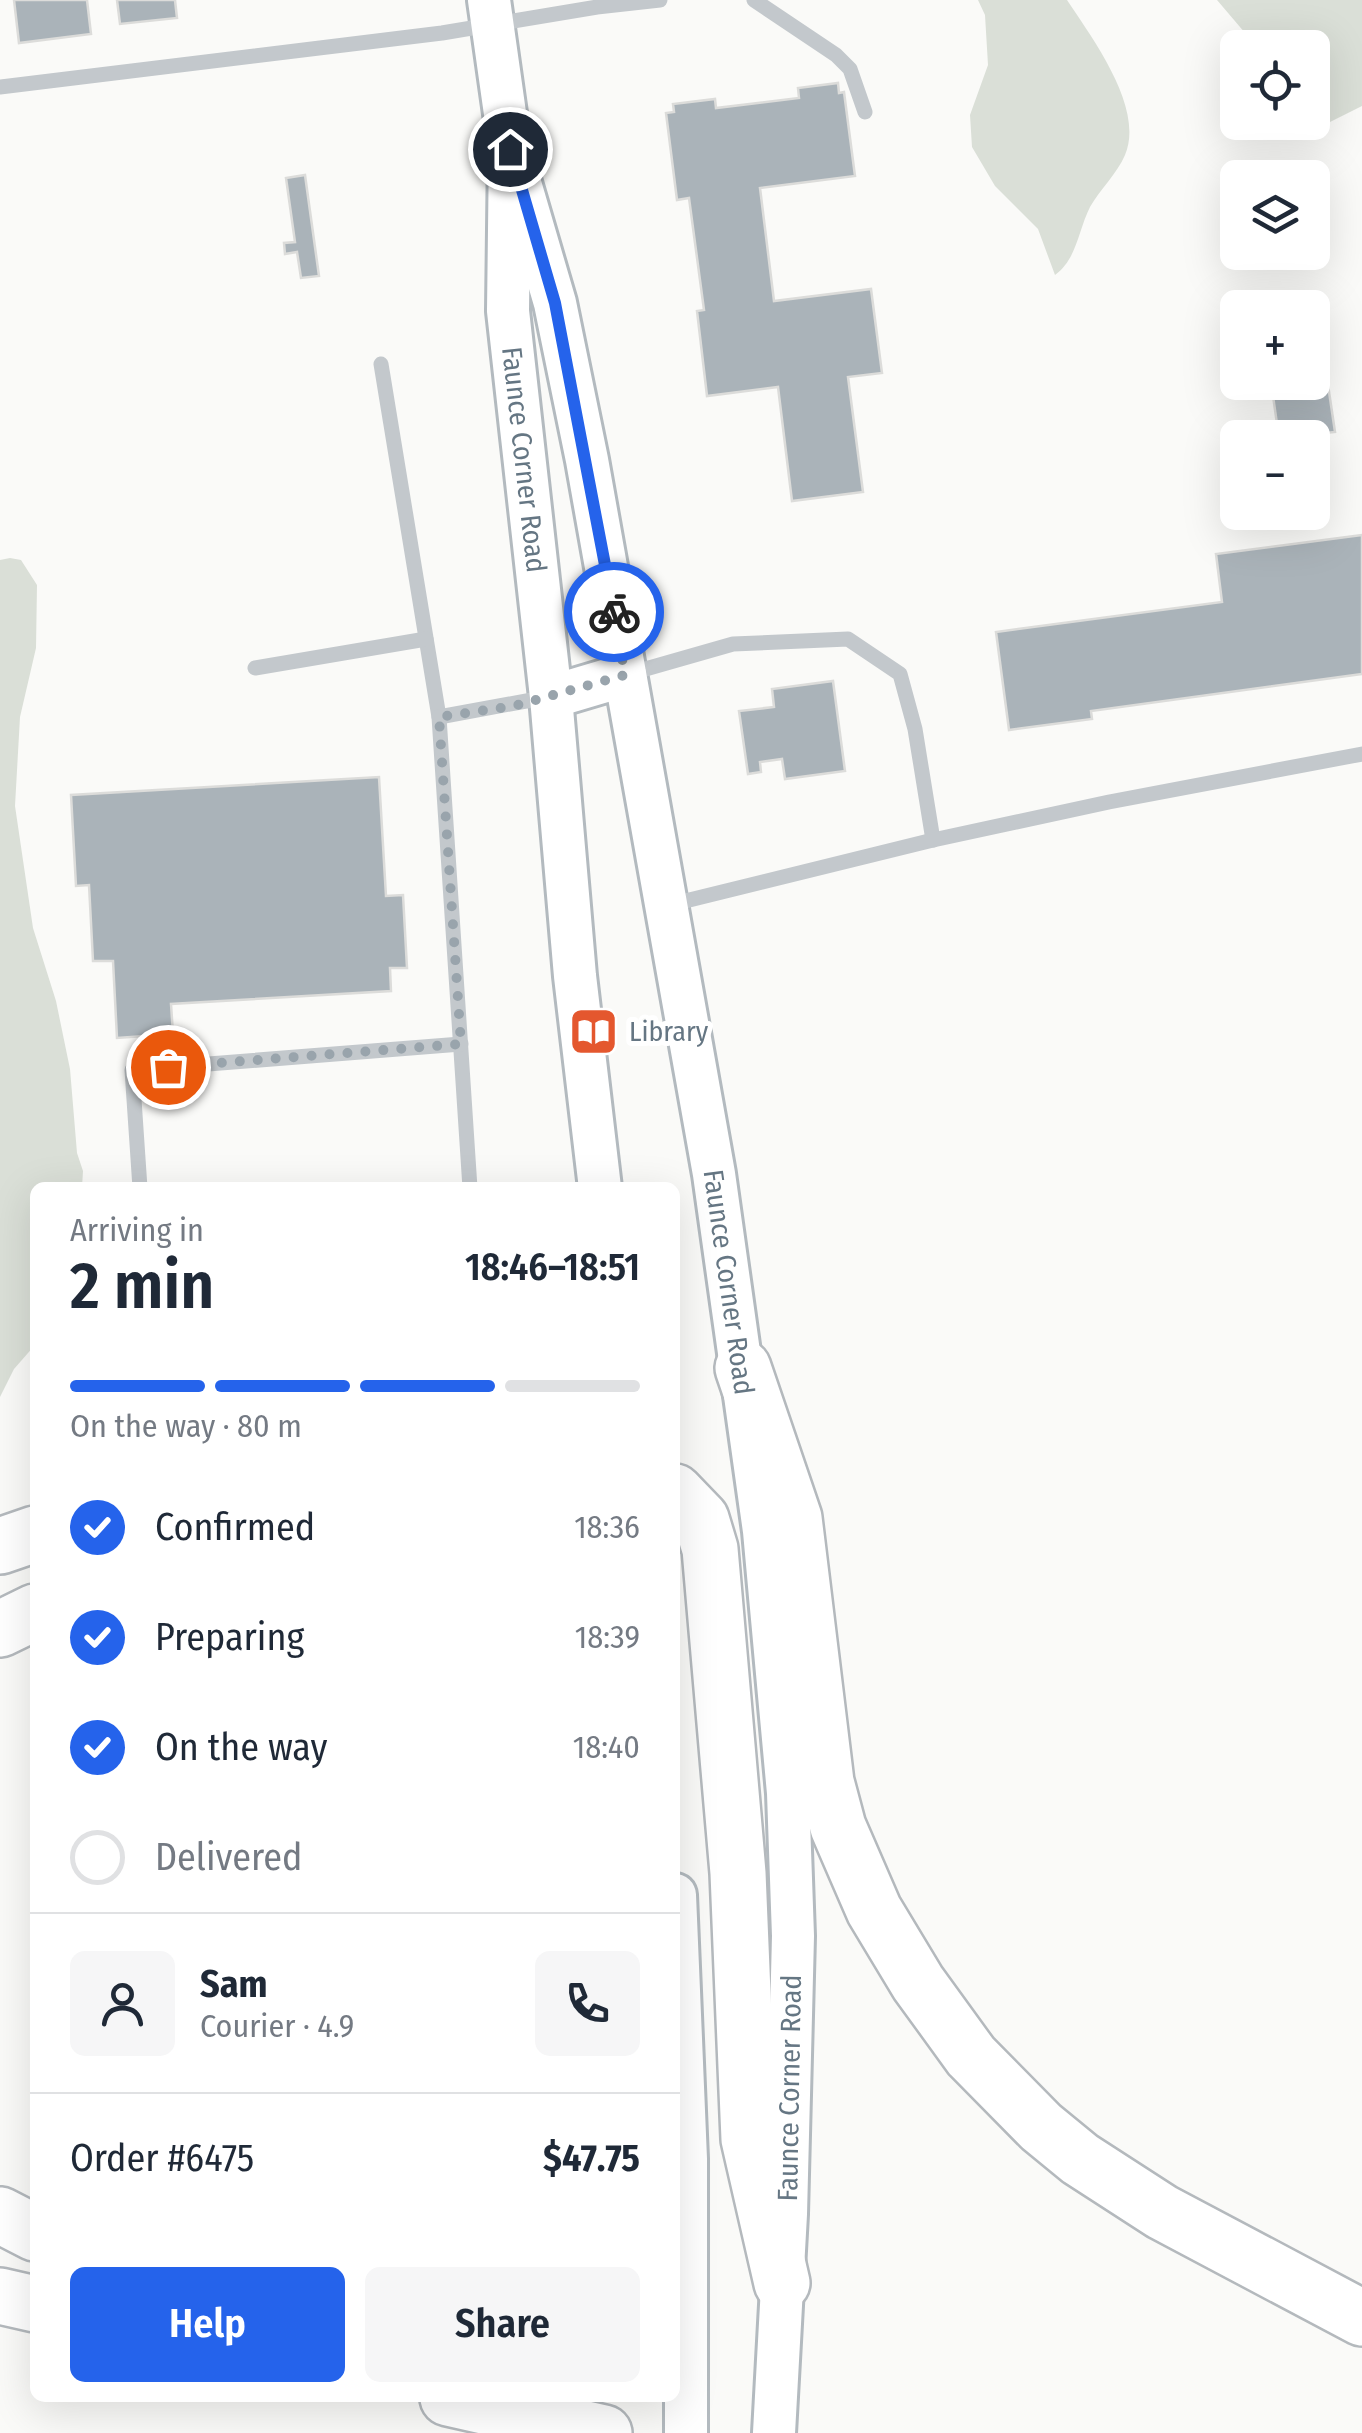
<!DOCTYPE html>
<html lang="en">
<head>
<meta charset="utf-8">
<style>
  body { margin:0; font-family:"Fira Sans Condensed",sans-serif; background:#f6f6f7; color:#1f2937; height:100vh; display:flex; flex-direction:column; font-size:38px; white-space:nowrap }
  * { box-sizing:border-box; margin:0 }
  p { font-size:32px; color:#747a83 }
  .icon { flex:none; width:55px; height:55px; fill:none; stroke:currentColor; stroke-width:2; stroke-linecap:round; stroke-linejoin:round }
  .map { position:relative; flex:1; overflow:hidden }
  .sheet { position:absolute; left:30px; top:1182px; width:650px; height:1220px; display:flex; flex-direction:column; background:#fff; border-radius:15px; box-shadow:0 10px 40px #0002 }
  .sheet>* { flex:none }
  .fabs { position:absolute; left:1220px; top:30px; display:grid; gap:20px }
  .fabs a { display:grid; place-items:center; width:110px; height:110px; border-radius:15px; background:#fff; box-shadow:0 10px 40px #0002; font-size:50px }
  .pin { position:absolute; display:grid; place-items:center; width:85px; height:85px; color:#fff; margin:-42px; border:5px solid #fff; border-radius:50%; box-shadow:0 2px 10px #0007 }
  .courier { position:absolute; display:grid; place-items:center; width:100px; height:100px; margin:-50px; border:8px solid #2563eb; border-radius:50%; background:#fff; color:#222; box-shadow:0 2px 12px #0007 }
  .summary em { font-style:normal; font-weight:600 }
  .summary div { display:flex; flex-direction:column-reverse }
  .summary { display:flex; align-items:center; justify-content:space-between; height:170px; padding:0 40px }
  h1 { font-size:65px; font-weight:600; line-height:75px }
  .bar { display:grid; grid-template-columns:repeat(4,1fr); gap:15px 10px; align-content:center; height:120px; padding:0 40px }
  .bar i { height:12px; border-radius:8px; background:#e0e1e3 }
  .bar .current { background:#2563eb }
  .bar p { grid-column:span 4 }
  .line { display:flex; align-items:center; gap:25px; padding:0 40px; border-top:2px solid #e0e1e3 }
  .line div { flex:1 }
  .round { display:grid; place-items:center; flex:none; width:105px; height:105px; border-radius:15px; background:#f6f6f7 }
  ol { padding:0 40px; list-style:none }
  li { display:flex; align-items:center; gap:30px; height:110px }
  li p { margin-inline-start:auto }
  li .icon { padding:10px; border-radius:50%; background:#2563eb; color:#fff; stroke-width:4 }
  li:last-child { color:#747a83 }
  li i { width:55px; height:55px; border:5px solid #e0e1e3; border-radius:50% }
  .primary-button { display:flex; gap:20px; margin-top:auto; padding:20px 40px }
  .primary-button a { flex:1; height:115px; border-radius:15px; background:#2563eb; color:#fff; font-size:40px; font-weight:600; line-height:115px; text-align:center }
  .primary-button a+a { background:#f6f6f7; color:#1f2937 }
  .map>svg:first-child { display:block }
  .green { fill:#dadfd7 }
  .building { fill:#aab3b9; stroke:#dcdcda; stroke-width:2.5 }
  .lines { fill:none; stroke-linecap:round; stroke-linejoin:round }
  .secondary-casing { stroke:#b3babf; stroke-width:48 }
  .motorway-casing { stroke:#b4b9bd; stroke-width:60 }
  .service { stroke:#c3c8cc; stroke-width:15 }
  .secondary { stroke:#fff; stroke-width:42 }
  .motorway { stroke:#fff; stroke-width:55 }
  .done { stroke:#99a4ac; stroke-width:10; stroke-dasharray:0 18 }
  .route { stroke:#2563eb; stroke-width:12 }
  .labels { text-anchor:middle; stroke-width:10; stroke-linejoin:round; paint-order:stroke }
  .street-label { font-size:28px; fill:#657683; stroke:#fff }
  .poi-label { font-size:28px; fill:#657683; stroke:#fff; text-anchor:start }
</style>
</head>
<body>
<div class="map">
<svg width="1362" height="2433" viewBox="0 0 1362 2433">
  <rect width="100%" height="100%" fill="#fafaf8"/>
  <g class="green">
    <path d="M978 0H1067C1092 38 1145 108 1125 155 1117 174 1100 189 1090 207 1078 231 1077 259 1055 275L1038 229 995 186 972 147 970 115 988 65 985 15Z"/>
    <path d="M1217 0H1362V106L1328 123 1315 121 1312 48 1257 47Z"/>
    <path d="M10 558 21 560 37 585 36 648 20 717 15 806 33 928 56 1001 70 1069 77 1153 83 1171 82 1187 35 1188V1345L14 1369 0 1397V560Z"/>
  </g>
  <g class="building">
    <path d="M14 0H87L91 34 19 43Z"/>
    <path d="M117 0H175L177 18 120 24Z"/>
    <path d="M838 83 839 93 844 92 855 176 760 188 774 301 871 289 882 373 848 377 863 492 792 501 778 387 707 396 697 311 704 310 689 198 677 200 666 113 674 112 673 104 715 99 716 108 799 98 798 88Z"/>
    <path d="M305 175 319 276 301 278 297 252 285 254 284 243 295 242 286 178Z"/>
    <path d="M1324 358 1335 432 1279 438 1271 382H1312V359Z"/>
    <path d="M1362 535V674L1091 711 1092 719 1009 730 996 632 1222 602 1216 554Z"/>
    <path d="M833 681 845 771 785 779 782 759 760 762 761 772 748 774 739 711 774 707 772 689Z"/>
    <path d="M379 777 386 896 403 895 407 968H390L391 991 171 1004 173 1034 117 1038 113 961H93L89 885 76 886 71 795Z"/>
  </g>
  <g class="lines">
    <defs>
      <g id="secondary">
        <path id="s1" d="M489 0 510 149 508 311 551 697 575 976 600 1188"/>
        <path id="s2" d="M510 149 555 303 587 460 714 1174 764 1531 788 1793 793 1936 786 2214 774 2433"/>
        <path d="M551 697 625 675"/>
        <path d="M675 1895 686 2159V2433"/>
      </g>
      <g id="motorway">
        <path d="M743 1368 794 1518 826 1782 838 1827 874 1910 918 1983 971 2056 1041 2127 1080 2159 1162 2212 1362 2318"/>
        <path d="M675 1492 701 1519 710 1549 738 1873 749 2139 782 2283"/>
        <path d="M0 1546 35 1534"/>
        <path d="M0 1629 35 1612"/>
        <path d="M0 2215 35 2233"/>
        <path d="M0 2296 35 2304"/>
        <path d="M448 2398 604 2433"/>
      </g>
    </defs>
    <use href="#secondary" class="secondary-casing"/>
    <use href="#motorway" class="motorway-casing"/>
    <g class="service">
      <path d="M754 0 836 55 850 69 865 112"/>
      <path d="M0 87 442 33 597 7 660 0"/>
      <path d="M381 364 439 717 470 1188"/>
      <path d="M255 668 426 639"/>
      <path d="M628 674 733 644 848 639 900 674 915 729 933 840"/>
      <path d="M439 717 548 697"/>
      <path d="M669 905 933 840 1109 802 1362 754"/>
      <path d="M140 1188 132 1070 461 1044"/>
    </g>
    <use href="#secondary" class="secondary"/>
    <use href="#motorway" class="motorway"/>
  </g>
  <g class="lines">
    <path class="done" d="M168 1067 461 1044 439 717 514 706 625 675 614 612"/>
    <path class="route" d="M510 149 555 303 614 612"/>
  </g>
  <defs>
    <symbol id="library-square" viewBox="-11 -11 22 22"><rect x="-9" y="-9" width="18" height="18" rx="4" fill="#e4572e" stroke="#fff"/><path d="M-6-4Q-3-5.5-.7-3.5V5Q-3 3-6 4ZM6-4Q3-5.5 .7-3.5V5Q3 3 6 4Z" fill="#fff"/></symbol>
  </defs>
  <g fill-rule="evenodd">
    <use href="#library-square" x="566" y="1004" width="55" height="55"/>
  </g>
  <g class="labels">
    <g class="street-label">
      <text dy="10" stroke="none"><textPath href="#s1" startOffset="462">Faunce Corner Road</textPath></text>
      <text dy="10" stroke="none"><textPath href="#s2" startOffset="1155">Faunce Corner Road</textPath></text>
      <text transform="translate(789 2088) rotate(-89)" y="10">Faunce Corner Road</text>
    </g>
    <g class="poi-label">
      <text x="629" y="1041">Library</text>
    </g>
  </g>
</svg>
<div class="fabs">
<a><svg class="icon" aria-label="locate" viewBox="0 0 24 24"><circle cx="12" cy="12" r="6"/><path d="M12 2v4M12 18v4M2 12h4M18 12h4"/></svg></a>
<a><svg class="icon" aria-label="layers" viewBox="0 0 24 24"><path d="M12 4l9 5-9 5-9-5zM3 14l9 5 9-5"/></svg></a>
<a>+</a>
<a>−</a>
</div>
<div class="pin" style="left:168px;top:1067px;background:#ea580c"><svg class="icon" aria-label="bag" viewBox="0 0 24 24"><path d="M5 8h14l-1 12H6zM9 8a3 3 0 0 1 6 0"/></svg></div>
<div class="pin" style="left:510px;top:149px;background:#1f2937"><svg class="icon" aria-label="home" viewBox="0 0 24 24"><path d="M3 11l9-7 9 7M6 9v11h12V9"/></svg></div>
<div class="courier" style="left:614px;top:612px"><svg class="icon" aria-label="bike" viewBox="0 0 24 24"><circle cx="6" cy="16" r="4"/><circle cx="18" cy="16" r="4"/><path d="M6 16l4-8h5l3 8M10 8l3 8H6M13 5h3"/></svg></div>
<section class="sheet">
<div class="summary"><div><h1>2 min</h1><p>Arriving in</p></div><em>18:46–18:51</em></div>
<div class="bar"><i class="current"></i><i class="current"></i><i class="current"></i><i></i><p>On the way · 80 m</p></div>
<ol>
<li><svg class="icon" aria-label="check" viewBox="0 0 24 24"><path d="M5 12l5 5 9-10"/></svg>Confirmed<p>18:36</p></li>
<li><svg class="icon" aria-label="check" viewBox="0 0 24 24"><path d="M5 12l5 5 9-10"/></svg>Preparing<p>18:39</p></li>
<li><svg class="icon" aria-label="check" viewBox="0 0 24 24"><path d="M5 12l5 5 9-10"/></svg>On the way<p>18:40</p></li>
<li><i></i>Delivered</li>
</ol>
<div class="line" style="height:180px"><a class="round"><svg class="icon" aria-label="person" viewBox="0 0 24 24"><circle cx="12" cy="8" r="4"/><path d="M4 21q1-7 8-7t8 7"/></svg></a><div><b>Sam</b><p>Courier · 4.9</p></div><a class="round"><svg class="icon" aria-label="phone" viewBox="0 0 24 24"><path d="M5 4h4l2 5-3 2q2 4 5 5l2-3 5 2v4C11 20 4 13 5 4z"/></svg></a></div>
<div class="line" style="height:130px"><div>Order #6475</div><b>$47.75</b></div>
<div class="primary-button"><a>Help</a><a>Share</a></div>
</section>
</div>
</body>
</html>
